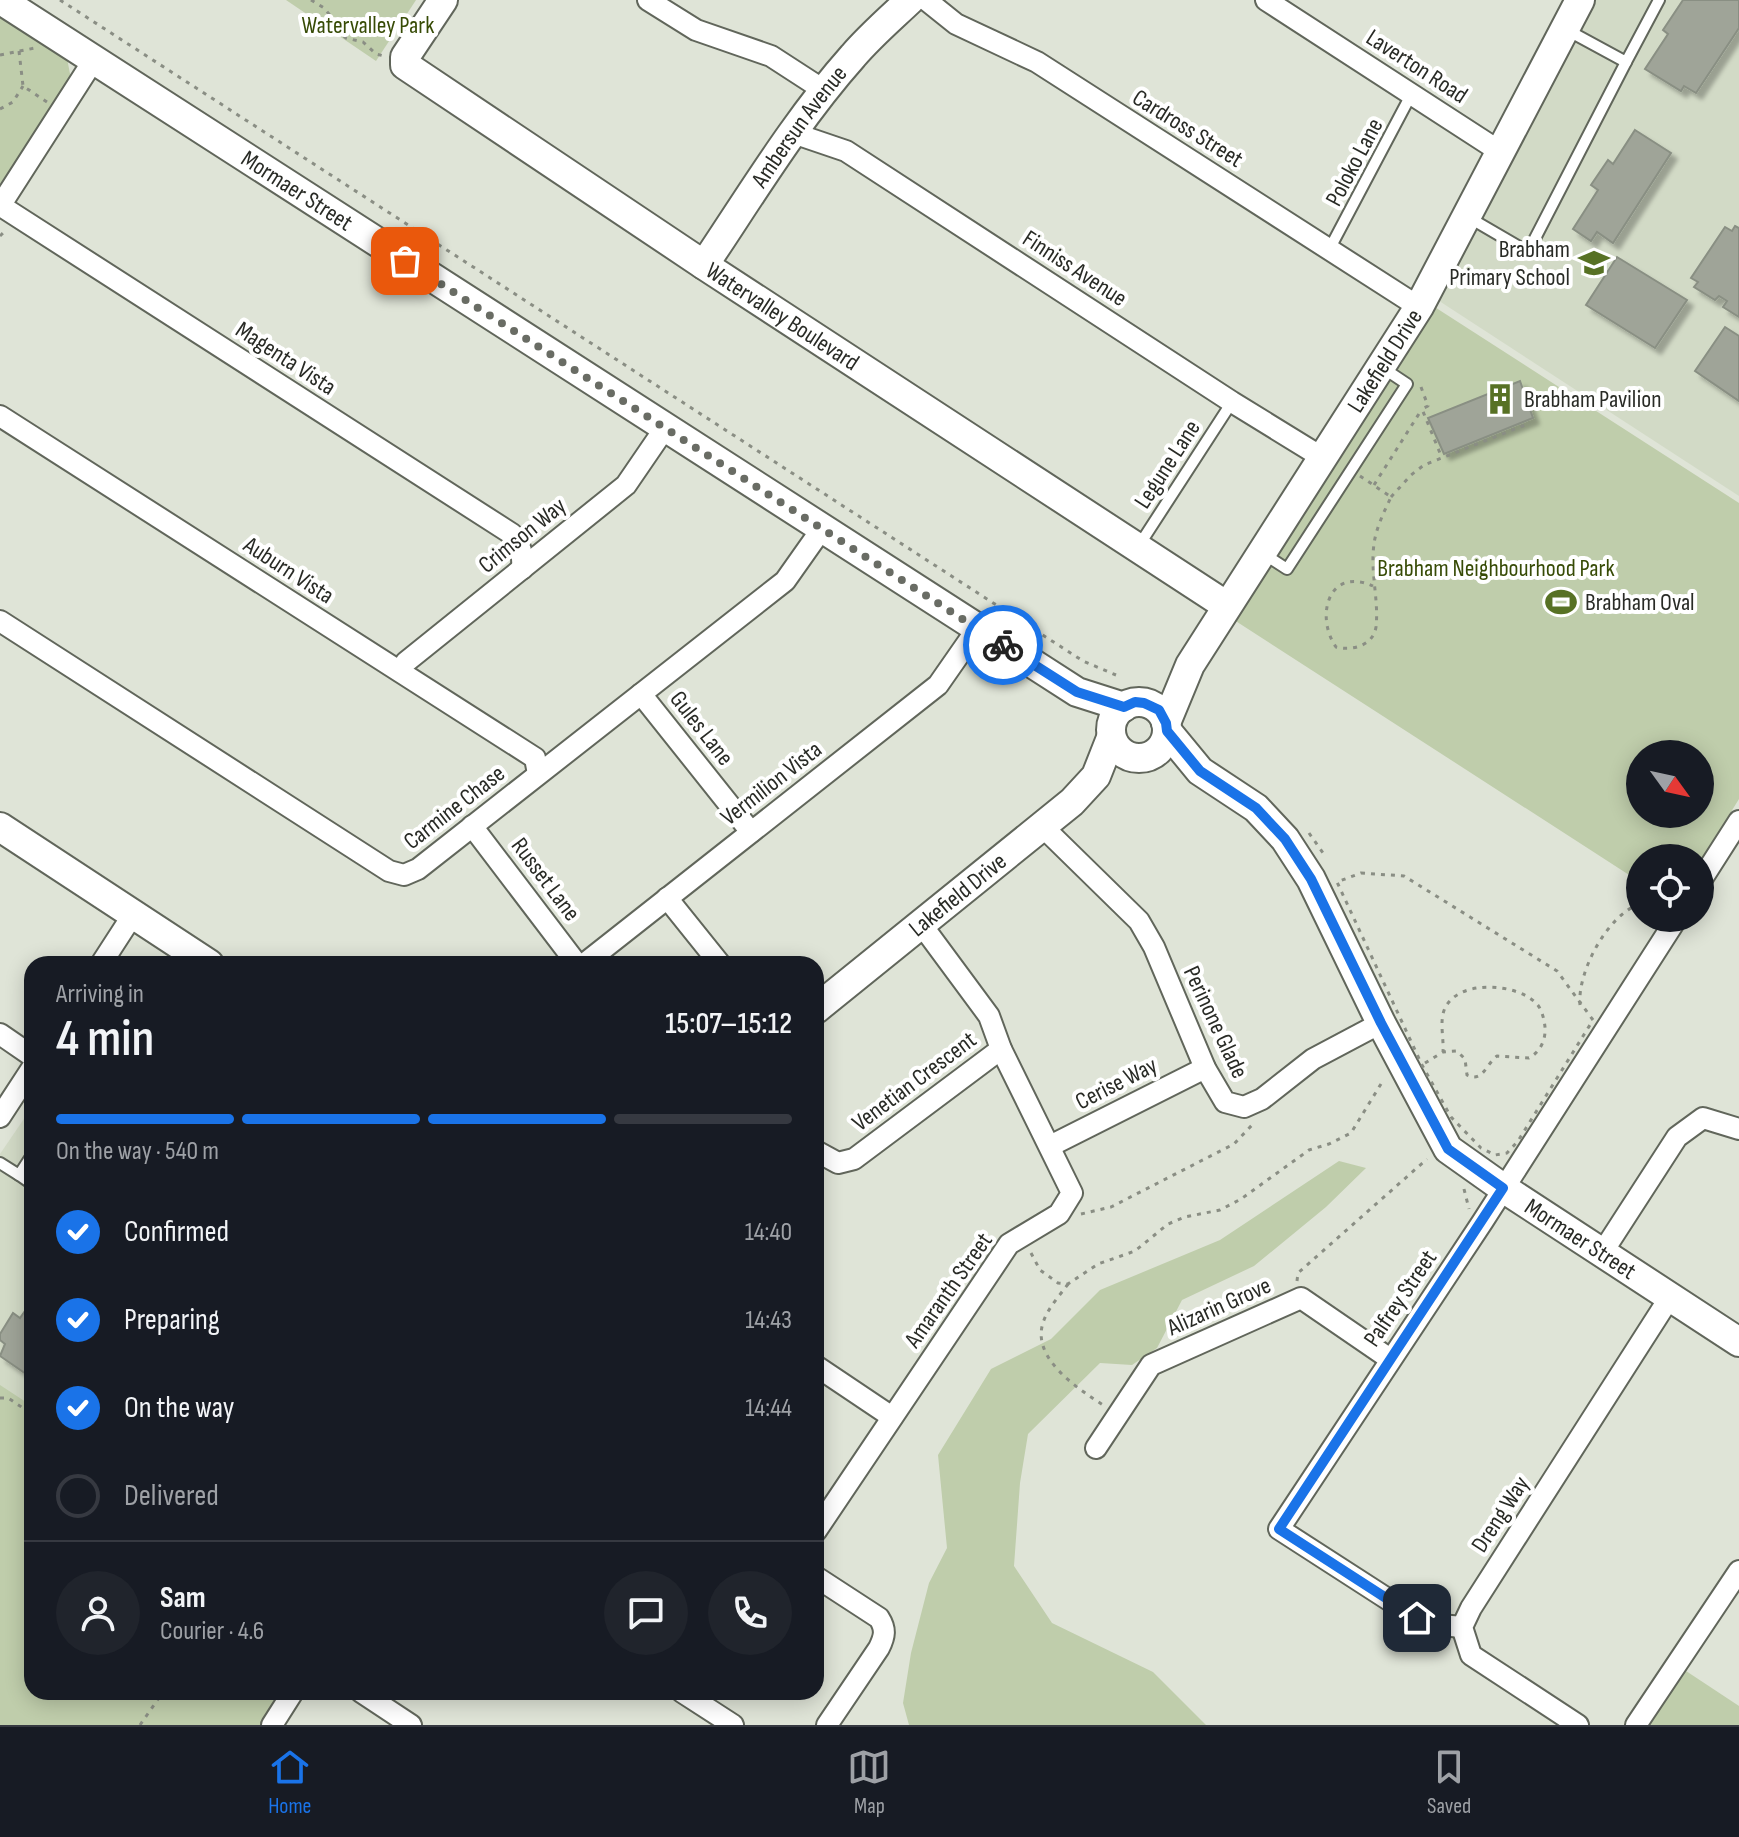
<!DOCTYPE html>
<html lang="en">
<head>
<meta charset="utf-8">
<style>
  body { margin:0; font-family:"Sofia Sans Condensed",sans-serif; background:#20242c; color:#f1f3f6; height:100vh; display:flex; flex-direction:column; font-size:30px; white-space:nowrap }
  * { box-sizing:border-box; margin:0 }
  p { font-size:26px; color:#9ea1a6 }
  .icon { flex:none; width:44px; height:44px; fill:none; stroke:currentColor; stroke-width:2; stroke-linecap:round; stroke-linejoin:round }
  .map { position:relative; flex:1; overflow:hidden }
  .drawer { position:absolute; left:24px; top:956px; width:800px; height:744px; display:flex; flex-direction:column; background:#171b24; border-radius:24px; box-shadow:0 4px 20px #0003 }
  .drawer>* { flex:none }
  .needle { width:52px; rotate:123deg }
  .controls { position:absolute; left:1626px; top:740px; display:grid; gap:16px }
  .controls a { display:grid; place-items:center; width:88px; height:88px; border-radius:50%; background:#171b24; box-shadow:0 4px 20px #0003; font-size:40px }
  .pin { position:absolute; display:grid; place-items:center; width:68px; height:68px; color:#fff; margin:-34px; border-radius:16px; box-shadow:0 4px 12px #0006 }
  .courier { position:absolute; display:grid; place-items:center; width:80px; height:80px; margin:-40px; border:6px solid #1a73e8; border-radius:50%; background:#fff; color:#222; box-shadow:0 2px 10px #0007 }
  .overview em { font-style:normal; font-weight:600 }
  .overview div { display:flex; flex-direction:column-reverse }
  .overview { display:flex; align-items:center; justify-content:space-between; height:136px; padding:0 32px }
  h1 { font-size:52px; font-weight:600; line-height:60px }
  .bar { display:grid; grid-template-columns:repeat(4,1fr); gap:12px 8px; align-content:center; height:96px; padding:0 32px }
  .bar i { height:10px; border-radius:6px; background:#363941 }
  .bar .selected { background:#1a73e8 }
  .bar p { grid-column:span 4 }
  .line { display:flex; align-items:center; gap:20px; padding:0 32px; border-top:2px solid #363941 }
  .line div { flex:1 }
  .round { display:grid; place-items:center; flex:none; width:84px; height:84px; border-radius:42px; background:#20242c }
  ol { padding:0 32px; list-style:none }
  li { display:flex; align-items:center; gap:24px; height:88px }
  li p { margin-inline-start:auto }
  li .icon { padding:8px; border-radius:50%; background:#1a73e8; color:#fff; stroke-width:4 }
  li:last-child { color:#9ea1a6 }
  li i { width:44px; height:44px; border:4px solid #363941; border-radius:50% }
  .menu { display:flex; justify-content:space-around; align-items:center; height:112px; border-top:2px solid #363941; background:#171b24; font-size:22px; color:#9ea1a6 }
  .menu a { display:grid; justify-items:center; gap:4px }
  .menu .selected { color:#1a73e8 }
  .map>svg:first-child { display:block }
  .built { fill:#d2dac6 }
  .green { fill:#bfcdab; fill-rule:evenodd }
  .building { fill:#9fa498; stroke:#898f83; stroke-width:2; filter:url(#shadow) }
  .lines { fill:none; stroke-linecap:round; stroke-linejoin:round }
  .lane-casing { stroke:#61665b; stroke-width:14 }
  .street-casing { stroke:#61665b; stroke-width:24 }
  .secondary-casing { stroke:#61665b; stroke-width:32 }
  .path { stroke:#8a8e84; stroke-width:3; stroke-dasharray:4 6; stroke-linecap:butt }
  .lane { stroke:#fff; stroke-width:10 }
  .street { stroke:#fff; stroke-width:20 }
  .secondary { stroke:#fff; stroke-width:28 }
  .done { stroke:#696c64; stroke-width:8; stroke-dasharray:0 14.4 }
  .route { stroke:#1a73e8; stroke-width:10 }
  .labels { text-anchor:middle; stroke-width:8; stroke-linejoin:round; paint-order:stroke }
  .park-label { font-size:24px; fill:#374b06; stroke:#fff }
  .street-label { font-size:24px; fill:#292b26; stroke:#fff }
  .poi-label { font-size:24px; fill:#292b26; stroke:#fff; text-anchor:start }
</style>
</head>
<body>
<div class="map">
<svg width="1739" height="1725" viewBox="0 0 1739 1725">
  <defs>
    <filter id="shadow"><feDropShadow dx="6" dy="6" stdDeviation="2" flood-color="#0004"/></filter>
  </defs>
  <rect width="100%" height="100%" fill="#dfe4d7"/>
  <g class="built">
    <path d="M1595 0H1739V496L1430 295Z"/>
    <path d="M32 1107V1410L0 1390V1154Z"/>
  </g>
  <g class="green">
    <path d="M286 0H416L376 61Z"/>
    <path d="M6 16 66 53 71 79 0 184V18Z"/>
    <path d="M1430 304 1739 503V799L1700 862V858H1640V882L1231 618ZM1640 754H1700V814H1640Z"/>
    <path d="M1339 1161 1366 1168 1326 1207 1254 1266 1182 1300 1157 1348 1132 1365 1100 1363 1028 1434 1020 1483 1014 1566 1052 1623 1153 1672 1206 1725H909L903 1703 911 1653 929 1583 947 1548 938 1455 991 1369 1051 1339 1100 1290 1220 1240Z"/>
    <path d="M0 1385 32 1406V1692H293L272 1725H0Z"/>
    <path d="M1683 1669 1739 1706V1725H1647Z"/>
  </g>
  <g class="building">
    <path d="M1683 0H1739V28L1696 93 1684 86 1681 91 1645 69 1668 34 1663 30Z"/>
    <path d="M1635 130 1671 153 1613 243 1597 232 1591 241 1573 229 1598 190 1591 185 1608 160 1613 164Z"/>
    <path d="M1735 226 1739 228V317L1723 307 1727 301 1719 296 1715 300 1694 287 1698 282 1691 278 1725 227 1732 231Z"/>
    <path d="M1617 257 1687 300 1655 348 1586 305Z"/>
    <path d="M1725 327 1739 336V401L1695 371Z"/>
    <path d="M1520 381 1533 418 1444 454 1428 418Z"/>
    <path d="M32 1301V1378L0 1356 5 1344 0 1340V1334L13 1313 20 1318Z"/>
  </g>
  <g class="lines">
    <defs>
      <g id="lane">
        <path d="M1567 30 1626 62 1659 0"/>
        <path d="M1468 217 1528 252 1626 62"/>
        <path d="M1330 248 1412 93"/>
        <path d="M1138 547 1232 402"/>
        <path d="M1264 554 1287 569 1407 384 1383 368"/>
        <path d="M0 1163 19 1175 32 1155"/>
        <path d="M19 1175 32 1184"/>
      </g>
      <g id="street">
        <path d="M648 0 696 30 771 56 825 91"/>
        <path d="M926 0 956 24 1037 62 1419 307"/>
        <path d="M1266 0 1499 151"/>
        <path d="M793 133 846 151 1232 402 1323 458"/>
        <path d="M0 206 93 61"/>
        <path d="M1 206 512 534C521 545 523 554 522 569"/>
        <path d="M0 416 535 758 538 774"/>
        <path d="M0 621 389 871 404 875 418 869 785 581 821 530"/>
        <path d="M400 671 406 662 626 485 665 428"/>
        <path d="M641 694 751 832"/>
        <path d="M472 826 577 964"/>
        <path d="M1043 827 1139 921 1154 947 1205 1068 1225 1102 1244 1107 1262 1099 1313 1059 1381 1023"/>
        <path d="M1700 882 1739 821"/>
        <path d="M667 898 720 964"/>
        <path d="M101 964 134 913"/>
        <path d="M584 964 938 685 977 629"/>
        <path d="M0 1034 32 1056"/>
        <path d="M0 1117 32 1068"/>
        <path d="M1050 1146 1205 1068"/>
        <path d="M816 1151 838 1163 854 1159 1001 1049"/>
        <path d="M1602 1253 1677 1137 1703 1118 1739 1129"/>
        <path d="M816 1366 892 1417"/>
        <path d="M1096 1448 1151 1365 1301 1298 1390 1359"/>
        <path d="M816 1531 1009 1244 1059 1214 1072 1193 1001 1049 989 1016 921 924"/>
        <path d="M816 1577 879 1618C886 1629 885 1636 879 1648L827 1725"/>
        <path d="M1462 1627 1430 1624 1417 1618 1279 1529 1483 1221 1677 918"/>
        <path d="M361 1692 411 1725"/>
        <path d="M682 1692 733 1725"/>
        <path d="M272 1725 293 1692"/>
        <path d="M1578 1725 1471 1655 1462 1627 1471 1608 1670 1297"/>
        <path d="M1636 1725 1739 1571"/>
      </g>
      <g id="secondary">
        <path id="s1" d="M1 0 1077 692 1124 707"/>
        <path id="s2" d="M443 0 405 57V65L704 265 1227 606"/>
        <path id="s3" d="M704 265C751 195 796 120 853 56 870 36 891 18 910 0"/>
        <circle cx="1139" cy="730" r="28"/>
        <path id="s4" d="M1166 723 1190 665 1419 307 1580 0"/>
        <path id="s5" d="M1167 731 1200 771 1256 808 1285 839 1311 879 1381 1023 1448 1149 1503 1188 1739 1342"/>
        <path d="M0 827 209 964"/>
        <path id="s6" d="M816 1009 1072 802 1096 776 1111 738"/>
      </g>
    </defs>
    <use href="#lane" class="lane-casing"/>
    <use href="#street" class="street-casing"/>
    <use href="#secondary" class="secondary-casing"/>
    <g class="path">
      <path d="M60 0 1083 661 1116 675"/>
      <path d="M311 0 324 8 333 19 339 32 346 38 363 42 376 54 384 56"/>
      <path d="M19 51 23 86 47 102"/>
      <path d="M0 55 35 48"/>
      <path d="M0 109 13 102 23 86"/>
      <path d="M0 236 6 230"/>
      <path d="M1421 387 1428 406 1422 409 1442 458"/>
      <path d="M1360 476 1391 497C1384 512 1376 528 1374 544 1370 572 1379 600 1376 627 1373 646 1352 651 1336 647 1315 617 1328 566 1373 586"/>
      <path d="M1374 485 1422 409"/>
      <path d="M1391 497 1411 475 1424 465 1530 423"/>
      <path d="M1309 833 1323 853"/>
      <path d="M1361 873 1404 876 1557 971 1593 1020 1518 1141 1507 1153 1495 1155 1481 1148 1451 1117 1422 1065 1337 882Z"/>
      <path d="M1580 1005C1577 972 1608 914 1640 904"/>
      <path d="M1425 1063 1443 1052 1457 1051 1465 1059 1467 1075C1483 1083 1486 1064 1497 1056L1529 1058C1540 1052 1546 1040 1545 1027 1544 1019 1542 1009 1536 1003 1516 983 1459 979 1445 1008 1439 1021 1444 1038 1443 1052"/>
      <path d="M1464 1189 1469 1209"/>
      <path d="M1081 1214 1111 1207 1234 1144 1253 1124"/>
      <path d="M1031 1253 1040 1270 1047 1275 1058 1283 1068 1284 1098 1264 1135 1251 1168 1224 1185 1217 1220 1210 1241 1199 1309 1150 1329 1144 1351 1133 1384 1079"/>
      <path d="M1297 1281 1298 1273 1427 1159"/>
      <path d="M1068 1284C1060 1295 1049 1307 1044 1320 1029 1357 1077 1388 1103 1405"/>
      <path d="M1249 1299 1265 1292 1267 1293"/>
      <path d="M0 1398H8L32 1414"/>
      <path d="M140 1725 163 1692"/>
    </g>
    <use href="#lane" class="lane"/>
    <use href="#street" class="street"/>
    <use href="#secondary" class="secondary"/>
  </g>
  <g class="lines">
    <path class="done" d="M405 261 1003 645"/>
    <path class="route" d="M1003 645 1077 692 1124 707 1135 702 1144 703 1159 710 1166 723 1167 731 1200 771 1256 808 1285 839 1311 879 1381 1023 1448 1149 1503 1188 1279 1529 1417 1618"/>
  </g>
  <defs>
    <symbol id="school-bare" viewBox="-9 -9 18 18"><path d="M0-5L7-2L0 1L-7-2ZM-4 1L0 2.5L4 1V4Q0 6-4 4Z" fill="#577124" stroke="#fff" stroke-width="2.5" paint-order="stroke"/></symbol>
    <symbol id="building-bare" viewBox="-9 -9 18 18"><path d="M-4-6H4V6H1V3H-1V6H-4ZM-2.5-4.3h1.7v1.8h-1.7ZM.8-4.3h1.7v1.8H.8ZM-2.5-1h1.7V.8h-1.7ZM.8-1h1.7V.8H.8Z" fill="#577124" stroke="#fff" stroke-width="2.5" paint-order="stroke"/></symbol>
    <symbol id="stadium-bare" viewBox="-9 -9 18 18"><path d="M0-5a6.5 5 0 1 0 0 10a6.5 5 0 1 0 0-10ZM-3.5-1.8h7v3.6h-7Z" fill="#577124" stroke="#fff" stroke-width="2.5" paint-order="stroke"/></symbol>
  </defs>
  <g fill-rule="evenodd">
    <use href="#school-bare" x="1572" y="241" width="44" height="44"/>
    <use href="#building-bare" x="1478" y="377" width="44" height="44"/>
    <use href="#stadium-bare" x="1539" y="580" width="44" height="44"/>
  </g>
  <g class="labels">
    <g class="park-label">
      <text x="368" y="33">Watervalley Park</text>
      <text x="1496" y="576">Brabham Neighbourhood Park</text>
    </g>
    <g class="street-label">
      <text transform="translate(1417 66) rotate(33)" y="8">Laverton Road</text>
      <text dy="8" stroke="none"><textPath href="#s3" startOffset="168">Ambersun Avenue</textPath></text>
      <text transform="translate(1188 128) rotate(32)" y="8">Cardross Street</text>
      <text transform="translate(1354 162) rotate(-62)" y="8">Poloko Lane</text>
      <text dy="8" stroke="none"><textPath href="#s1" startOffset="352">Mormaer Street</textPath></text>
      <text transform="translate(1075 268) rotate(33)" y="8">Finniss Avenue</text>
      <text dy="8" stroke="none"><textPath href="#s2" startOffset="530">Watervalley Boulevard</textPath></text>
      <text transform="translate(286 358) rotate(33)" y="8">Magenta Vista</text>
      <text dy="8" stroke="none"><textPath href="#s4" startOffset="424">Lakefield Drive</textPath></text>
      <text transform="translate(1167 464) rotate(-57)" y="8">Legune Lane</text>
      <text transform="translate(522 535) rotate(-39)" y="8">Crimson Way</text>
      <text transform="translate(289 570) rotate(33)" y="8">Auburn Vista</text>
      <text transform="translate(702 728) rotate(52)" y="8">Gules Lane</text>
      <text transform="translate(771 783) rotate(-38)" y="8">Vermilion Vista</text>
      <text transform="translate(454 807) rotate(-38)" y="8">Carmine Chase</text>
      <text transform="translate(546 879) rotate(53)" y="8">Russet Lane</text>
      <text dy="8" stroke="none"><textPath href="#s6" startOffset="182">Lakefield Drive</textPath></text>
      <text transform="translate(1216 1022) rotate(65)" y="8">Perinone Glade</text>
      <text transform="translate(914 1081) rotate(-37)" y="8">Venetian Crescent</text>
      <text transform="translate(1116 1083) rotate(-27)" y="8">Cerise Way</text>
      <text dy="8" stroke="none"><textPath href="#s5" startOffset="672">Mormaer Street</textPath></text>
      <text transform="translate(948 1290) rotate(-55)" y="8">Amaranth Street</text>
      <text transform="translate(1400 1298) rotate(-56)" y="8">Palfrey Street</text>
      <text transform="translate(1219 1306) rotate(-24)" y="8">Alizarin Grove</text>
      <text transform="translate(1500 1514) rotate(-57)" y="8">Dreng Way</text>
    </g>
    <g class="poi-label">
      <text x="1570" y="257" text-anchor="end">Brabham<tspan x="1570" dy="28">Primary School</tspan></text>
      <text x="1524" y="407">Brabham Pavilion</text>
      <text x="1585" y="610">Brabham Oval</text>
    </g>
  </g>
</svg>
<div class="controls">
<a><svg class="needle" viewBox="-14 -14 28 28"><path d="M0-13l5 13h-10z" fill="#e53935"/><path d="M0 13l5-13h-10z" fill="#9ea1a6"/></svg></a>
<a><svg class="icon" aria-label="locate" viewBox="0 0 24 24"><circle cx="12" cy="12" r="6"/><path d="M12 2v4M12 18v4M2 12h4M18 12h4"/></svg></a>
</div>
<div class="pin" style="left:405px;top:261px;background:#ea580c"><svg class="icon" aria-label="bag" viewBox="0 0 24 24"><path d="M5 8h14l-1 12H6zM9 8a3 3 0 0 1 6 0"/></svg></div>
<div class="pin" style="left:1417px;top:1618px;background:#1f2937"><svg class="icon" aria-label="home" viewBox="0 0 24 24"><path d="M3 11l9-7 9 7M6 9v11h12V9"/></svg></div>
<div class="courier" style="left:1003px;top:645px"><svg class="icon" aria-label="bike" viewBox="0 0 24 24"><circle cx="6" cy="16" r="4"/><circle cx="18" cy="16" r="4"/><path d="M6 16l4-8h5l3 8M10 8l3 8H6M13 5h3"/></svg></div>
<section class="drawer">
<div class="overview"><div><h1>4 min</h1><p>Arriving in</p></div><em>15:07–15:12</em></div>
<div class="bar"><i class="selected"></i><i class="selected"></i><i class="selected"></i><i></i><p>On the way · 540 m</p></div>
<ol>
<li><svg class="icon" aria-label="check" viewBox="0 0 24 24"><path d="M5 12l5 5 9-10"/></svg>Confirmed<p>14:40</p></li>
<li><svg class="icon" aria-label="check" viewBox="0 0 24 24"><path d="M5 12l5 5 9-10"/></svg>Preparing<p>14:43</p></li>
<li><svg class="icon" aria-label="check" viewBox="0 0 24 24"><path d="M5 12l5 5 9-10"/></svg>On the way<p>14:44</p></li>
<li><i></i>Delivered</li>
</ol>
<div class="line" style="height:144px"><a class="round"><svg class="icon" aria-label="person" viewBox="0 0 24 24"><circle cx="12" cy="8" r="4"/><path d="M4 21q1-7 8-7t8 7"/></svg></a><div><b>Sam</b><p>Courier · 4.6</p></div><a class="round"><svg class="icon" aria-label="chat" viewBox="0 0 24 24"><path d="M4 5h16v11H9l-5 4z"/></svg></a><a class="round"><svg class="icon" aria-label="phone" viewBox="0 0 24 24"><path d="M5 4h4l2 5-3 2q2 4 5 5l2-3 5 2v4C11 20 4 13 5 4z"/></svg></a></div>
</section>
</div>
<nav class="menu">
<a class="selected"><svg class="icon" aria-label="home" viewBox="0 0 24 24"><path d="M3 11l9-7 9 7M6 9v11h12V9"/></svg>Home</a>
<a><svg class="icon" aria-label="map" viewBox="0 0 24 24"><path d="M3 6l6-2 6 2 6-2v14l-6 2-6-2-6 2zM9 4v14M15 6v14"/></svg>Map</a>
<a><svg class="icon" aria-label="saved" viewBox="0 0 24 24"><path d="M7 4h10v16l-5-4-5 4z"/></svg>Saved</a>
</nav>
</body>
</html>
